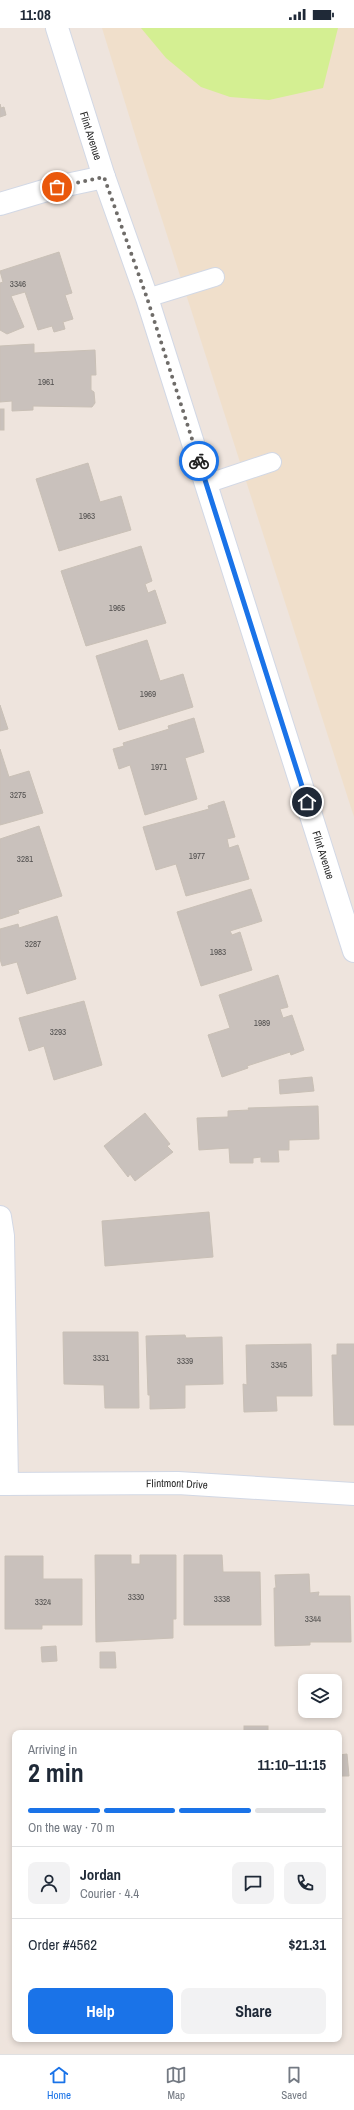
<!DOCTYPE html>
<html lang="en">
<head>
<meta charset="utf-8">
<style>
  body { margin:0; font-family:"Archivo Narrow",sans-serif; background:#f2f2f3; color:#1f2937; height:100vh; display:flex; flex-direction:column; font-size:15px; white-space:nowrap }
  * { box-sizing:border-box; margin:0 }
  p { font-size:13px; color:#747a83 }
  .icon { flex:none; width:22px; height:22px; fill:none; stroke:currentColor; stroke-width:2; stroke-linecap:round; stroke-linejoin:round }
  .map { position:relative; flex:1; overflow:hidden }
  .sheet { position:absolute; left:12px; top:1702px; width:330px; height:312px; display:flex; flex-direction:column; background:#fff; border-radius:8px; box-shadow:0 2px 6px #0003 }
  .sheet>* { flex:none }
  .tools { position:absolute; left:298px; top:1646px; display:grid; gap:8px }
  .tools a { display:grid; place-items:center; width:44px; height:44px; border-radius:8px; background:#fff; box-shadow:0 2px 6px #0003; font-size:20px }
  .pin { position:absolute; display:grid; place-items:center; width:34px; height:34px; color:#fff; margin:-17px; border:2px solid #fff; border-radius:50%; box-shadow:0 1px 4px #0007 }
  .courier { position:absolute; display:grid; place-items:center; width:40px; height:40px; margin:-20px; border:3px solid #1a73e8; border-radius:50%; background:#fff; color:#222; box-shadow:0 1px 5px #0007 }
  .summary em { font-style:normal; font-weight:700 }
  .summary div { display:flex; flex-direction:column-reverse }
  .summary { display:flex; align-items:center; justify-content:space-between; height:68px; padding:0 16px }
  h1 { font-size:26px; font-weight:700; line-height:30px }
  .bar { display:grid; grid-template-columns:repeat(4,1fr); gap:6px 4px; align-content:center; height:48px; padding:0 16px }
  .bar i { height:5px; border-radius:3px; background:#e0e1e3 }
  .bar .selected { background:#1a73e8 }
  .bar p { grid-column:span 4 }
  .line { display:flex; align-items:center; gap:10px; padding:0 16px; border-top:1px solid #e0e1e3 }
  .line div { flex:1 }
  .round { display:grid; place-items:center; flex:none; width:42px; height:42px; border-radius:8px; background:#f2f2f3 }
  .cta { display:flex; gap:8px; margin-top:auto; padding:8px 16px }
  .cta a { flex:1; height:46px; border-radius:8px; background:#1a73e8; color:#fff; font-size:16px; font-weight:700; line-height:46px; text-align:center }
  .cta a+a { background:#f2f2f3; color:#1f2937 }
  .status { display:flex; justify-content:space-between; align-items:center; height:28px; padding:0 20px; background:#fff; direction:ltr }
  .status svg { height:11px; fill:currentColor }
  .menu { display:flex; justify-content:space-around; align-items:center; height:56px; border-top:1px solid #e0e1e3; background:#fff; font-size:11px; color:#747a83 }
  .menu a { display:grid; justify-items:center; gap:2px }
  .menu .selected { color:#1a73e8 }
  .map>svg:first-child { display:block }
  .education { fill:#f0dfcb }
  .pitch { fill:#d4ef92 }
  .building { fill:#c9c1bc; stroke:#c9c0b6 }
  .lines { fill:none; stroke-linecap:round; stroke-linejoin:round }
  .service-casing { stroke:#d2d8e5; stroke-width:20 }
  .minor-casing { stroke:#d2d8e5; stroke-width:24 }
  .tertiary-casing { stroke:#d2d8e5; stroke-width:24 }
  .service { stroke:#fff; stroke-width:18 }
  .minor { stroke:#fff; stroke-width:22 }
  .tertiary { stroke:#fff; stroke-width:22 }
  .done { stroke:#6f6c69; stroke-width:4; stroke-dasharray:0 7.2 }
  .route { stroke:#1a73e8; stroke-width:5 }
  .labels { text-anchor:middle; stroke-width:4; stroke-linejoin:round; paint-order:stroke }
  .number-label { font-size:9px; fill:#52504f }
  .street-label { font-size:11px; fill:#2b2b2b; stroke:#fff }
</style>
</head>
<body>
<div class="status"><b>11:08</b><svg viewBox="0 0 49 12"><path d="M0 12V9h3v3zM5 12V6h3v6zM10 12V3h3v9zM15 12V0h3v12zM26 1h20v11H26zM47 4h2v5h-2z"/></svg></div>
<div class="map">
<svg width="354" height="2026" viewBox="0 0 354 2026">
  <rect width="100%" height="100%" fill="#eee4dd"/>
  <path class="education" d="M102 0H354V789L140 123Z"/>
  <path class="pitch" d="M141 0H338L323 60 269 72 230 69 201 59 166 30Z"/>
  <g class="building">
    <path d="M0 76 1 80 4 79 6 87 0 89Z"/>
    <path d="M59 224 72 265 65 267 73 291 63 294 65 301 54 304 52 298 38 302 25 264 11 268 24 299 7 306 0 302V255L3 254 0 243Z"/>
    <path d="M34 316V325L95 322 96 347H91V362L94 364 95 375 92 379 33 378V382L12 383V373L0 374V318Z"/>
    <rect x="0" y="381" width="4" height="21"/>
    <path d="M88 435 100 474 121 468 131 502 59 523 36 451Z"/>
    <path d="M141 518 152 553 145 556 148 565 155 562 166 595 86 618 61 543Z"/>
    <path d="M147 612 160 653 183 646 193 679 119 702 96 628Z"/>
    <path d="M0 677 8 701 0 703Z"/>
    <path d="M194 690 204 724 185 730 197 771 145 787 130 737 119 741 113 721 124 718 123 715 169 701 168 698Z"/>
    <path d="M0 721 9 749 29 743 43 785 0 797Z"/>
    <path d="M224 773 235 809 227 811 229 820 238 817 249 851 186 868 176 836 156 842 143 799 209 781 208 778Z"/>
    <path d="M39 798 62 868 18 882 19 885 0 891V811Z"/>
    <path d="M251 861 262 893 230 903 232 907 240 904 252 942 201 958 177 884Z"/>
    <path d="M57 888 76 951 27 966 17 934 2 938 0 931V901L18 896 19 900Z"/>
    <path d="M278 947 288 979 280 981 283 990 292 987 304 1022 291 1027 290 1024 247 1038 248 1040 222 1049 208 1007 230 1000 219 967Z"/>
    <path d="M84 973 102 1037 54 1052 44 1018 29 1023 19 990Z"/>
    <path d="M312 1049 314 1063 280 1066 279 1052Z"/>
    <path d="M318 1078 319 1111 289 1112V1122H278L279 1134H261V1129L253 1130V1135H230L229 1120 199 1122 197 1090 228 1089V1083L249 1082 248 1080Z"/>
    <path d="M145 1085 170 1116 167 1118 173 1124 135 1153 130 1146 128 1149 104 1118Z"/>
    <path d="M209 1184 213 1229 105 1238 102 1193Z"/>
    <path d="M63 1304H138L139 1380H105L104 1357 64 1356Z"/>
    <path d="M185 1307 186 1310 222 1309 223 1356 185 1357V1380L150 1381V1367H148L146 1308Z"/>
    <path d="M311 1316 312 1368H276L277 1383 244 1384 243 1356 247 1357 246 1317Z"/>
    <path d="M337 1316H354V1397H334L332 1327H337Z"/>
    <path d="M95 1527H131V1536H140V1527H176V1591H173V1610L96 1614Z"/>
    <path d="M184 1527H222L223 1544H260L261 1597H184Z"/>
    <path d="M5 1528H43V1551H82V1597H42V1601H5Z"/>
    <path d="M309 1546 310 1565 319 1564 318 1568H350L351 1614H310V1617L275 1618 274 1560H276L275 1547Z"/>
    <path d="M56 1618 57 1633 42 1634 41 1619Z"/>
    <path d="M100 1624H115L116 1640H100Z"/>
    <rect x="244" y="1698" width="24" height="7"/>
    <path d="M347 1726 349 1748H339V1727Z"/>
  </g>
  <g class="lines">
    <defs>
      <g id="service">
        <path d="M147 270 215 249"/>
        <path d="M206 456 272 434"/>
      </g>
      <g id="minor">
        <path d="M0 176 57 159 104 149"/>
        <path d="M0 1189 3 1208 7 1456"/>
        <path id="s1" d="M0 1456 178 1455 354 1466"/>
      </g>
      <g id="tertiary">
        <path id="s2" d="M57 0 104 149 147 270 354 923"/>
      </g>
    </defs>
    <use href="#service" class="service-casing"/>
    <use href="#minor" class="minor-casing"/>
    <use href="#tertiary" class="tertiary-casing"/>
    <use href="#service" class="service"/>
    <use href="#minor" class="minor"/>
    <use href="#tertiary" class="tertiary"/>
  </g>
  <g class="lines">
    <path class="done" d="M57 159 104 149 147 270 199 433"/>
    <path class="route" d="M199 433 307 774"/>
  </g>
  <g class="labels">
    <g class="number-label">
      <text x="18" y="259">3346</text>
      <text x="46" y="357">1961</text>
      <text x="87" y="491">1963</text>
      <text x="117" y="583">1965</text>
      <text x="148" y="669">1969</text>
      <text x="159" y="742">1971</text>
      <text x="18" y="770">3275</text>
      <text x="197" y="831">1977</text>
      <text x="25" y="834">3281</text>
      <text x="33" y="919">3287</text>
      <text x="218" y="927">1983</text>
      <text x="262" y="998">1989</text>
      <text x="58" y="1007">3293</text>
      <text x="101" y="1333">3331</text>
      <text x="185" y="1336">3339</text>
      <text x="279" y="1340">3345</text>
      <text x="136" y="1572">3330</text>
      <text x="222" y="1574">3338</text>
      <text x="43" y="1577">3324</text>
      <text x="313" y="1594">3344</text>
    </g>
    <g class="street-label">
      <text dy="4" stroke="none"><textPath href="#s2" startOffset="113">Flint Avenue</textPath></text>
      <text dy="4" stroke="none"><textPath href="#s2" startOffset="869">Flint Avenue</textPath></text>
      <text dy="4" stroke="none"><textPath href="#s1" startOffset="177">Flintmont Drive</textPath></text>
    </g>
  </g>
</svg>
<div class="tools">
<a><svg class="icon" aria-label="layers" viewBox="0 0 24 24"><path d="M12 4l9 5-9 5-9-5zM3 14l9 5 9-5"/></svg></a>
</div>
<div class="pin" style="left:57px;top:159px;background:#ea580c"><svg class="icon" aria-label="bag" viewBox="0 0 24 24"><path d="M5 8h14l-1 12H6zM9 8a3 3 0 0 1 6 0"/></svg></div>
<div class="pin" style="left:307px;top:774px;background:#1f2937"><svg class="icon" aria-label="home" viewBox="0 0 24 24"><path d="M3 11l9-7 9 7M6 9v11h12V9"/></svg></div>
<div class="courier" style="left:199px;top:433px"><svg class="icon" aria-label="bike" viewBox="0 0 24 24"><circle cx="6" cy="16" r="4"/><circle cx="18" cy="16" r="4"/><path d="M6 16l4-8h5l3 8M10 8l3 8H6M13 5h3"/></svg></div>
<section class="sheet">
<div class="summary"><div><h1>2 min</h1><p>Arriving in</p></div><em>11:10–11:15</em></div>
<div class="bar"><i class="selected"></i><i class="selected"></i><i class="selected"></i><i></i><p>On the way · 70 m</p></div>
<div class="line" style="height:72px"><a class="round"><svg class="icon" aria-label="person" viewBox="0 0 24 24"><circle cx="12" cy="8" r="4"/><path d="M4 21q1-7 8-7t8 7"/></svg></a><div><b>Jordan</b><p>Courier · 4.4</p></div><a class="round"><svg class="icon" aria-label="chat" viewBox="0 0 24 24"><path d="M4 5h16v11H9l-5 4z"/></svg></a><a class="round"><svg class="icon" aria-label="phone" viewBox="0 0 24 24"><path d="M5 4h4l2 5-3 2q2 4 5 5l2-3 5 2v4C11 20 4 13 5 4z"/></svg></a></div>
<div class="line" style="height:52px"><div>Order #4562</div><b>$21.31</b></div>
<div class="cta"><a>Help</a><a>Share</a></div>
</section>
</div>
<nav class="menu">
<a class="selected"><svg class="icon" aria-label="home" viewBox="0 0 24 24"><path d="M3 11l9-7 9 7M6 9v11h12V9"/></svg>Home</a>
<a><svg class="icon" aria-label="map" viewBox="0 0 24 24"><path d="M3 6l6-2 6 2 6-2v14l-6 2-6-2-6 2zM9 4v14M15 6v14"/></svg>Map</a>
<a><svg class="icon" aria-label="saved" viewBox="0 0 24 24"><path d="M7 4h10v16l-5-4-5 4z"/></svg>Saved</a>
</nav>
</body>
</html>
